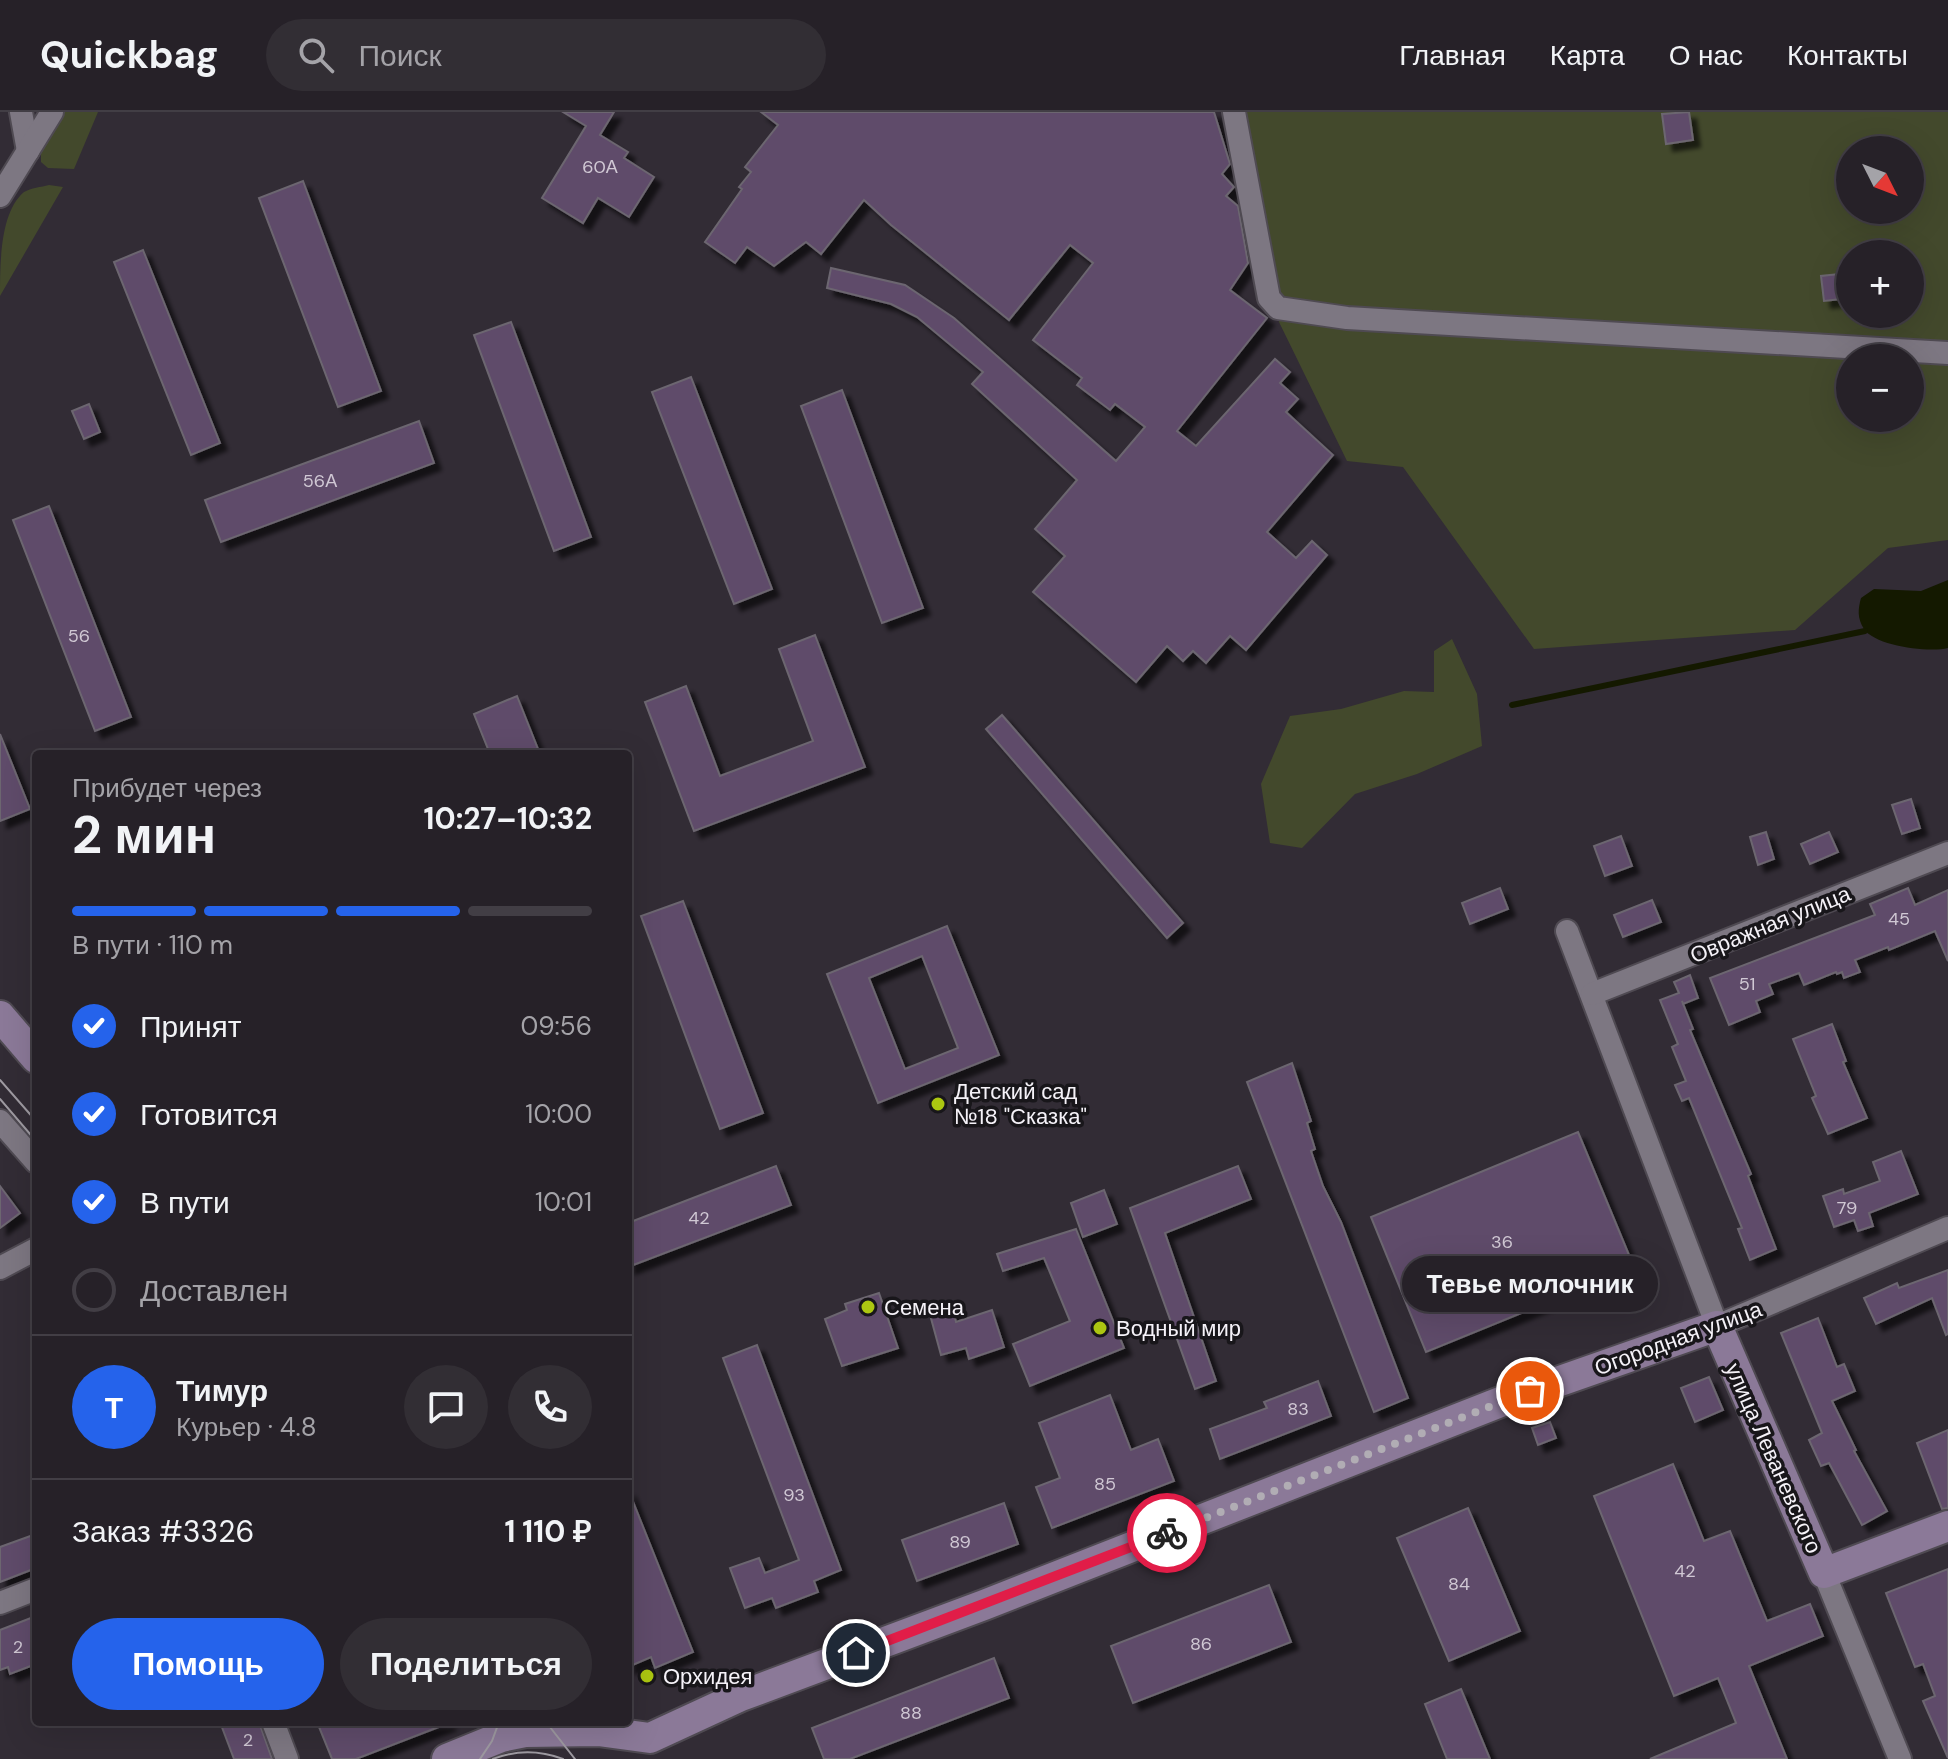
<!DOCTYPE html>
<html lang="ru">
<head>
<meta charset="utf-8">
<style>
  body { margin:0; font-family:"DM Sans",sans-serif; background:#322e34; color:#f1f3f6; height:100vh; display:flex; flex-direction:column; font-size:30px; white-space:nowrap }
  * { box-sizing:border-box; margin:0 }
  p { font-size:26px; color:#a4a3a8 }
  .icon { flex:none; width:44px; height:44px; fill:none; stroke:currentColor; stroke-width:2; stroke-linecap:round; stroke-linejoin:round }
  .map { position:relative; flex:1; overflow:hidden }
  .side { position:absolute; left:32px; top:638px; width:600px; height:976px; display:flex; flex-direction:column; background:#262128; border-radius:8px; box-shadow:0 8px 32px #0002,0 0 0 2px #423e45 }
  .side>* { flex:none }
  .needle { width:52px; rotate:132deg }
  .fabs { position:absolute; left:1836px; top:24px; display:grid; gap:16px }
  .fabs a { display:grid; place-items:center; width:88px; height:88px; border-radius:50%; background:#262128; box-shadow:0 8px 32px #0002,0 0 0 2px #423e45; font-size:40px }
  .pin { position:absolute; display:grid; place-items:center; width:68px; height:68px; color:#fff; margin:-34px; border:4px solid #fff; border-radius:50%; box-shadow:0 2px 8px #0007 }
  .courier { position:absolute; display:grid; place-items:center; width:80px; height:80px; margin:-40px; border:6px solid #e11d48; border-radius:50%; background:#fff; color:#222; box-shadow:0 2px 10px #0007 }
  .bubble { position:absolute; height:56px; border-radius:28px; background:#262128; box-shadow:0 8px 32px #0002,0 0 0 2px #423e45; font-size:26px; font-weight:700; line-height:56px; text-align:center }
  .head em { font-style:normal; font-weight:700 }
  .head div { display:flex; flex-direction:column-reverse }
  .head { display:flex; align-items:center; justify-content:space-between; height:136px; padding:0 40px }
  h1 { font-size:52px; font-weight:700; line-height:60px }
  .bar { display:grid; grid-template-columns:repeat(4,1fr); gap:12px 8px; align-content:center; height:96px; padding:0 40px }
  .bar i { height:10px; border-radius:6px; background:#423e45 }
  .bar .current { background:#2563eb }
  .bar p { grid-column:span 4 }
  .line { display:flex; align-items:center; gap:20px; padding:0 40px; border-top:2px solid #423e45 }
  .line div { flex:1 }
  .round { display:grid; place-items:center; flex:none; width:84px; height:84px; border-radius:42px; background:#322e34 }
  ol { padding:0 40px; list-style:none }
  li { display:flex; align-items:center; gap:24px; height:88px }
  li p { margin-inline-start:auto }
  li .icon { padding:8px; border-radius:50%; background:#2563eb; color:#fff; stroke-width:4 }
  li:last-child { color:#a4a3a8 }
  li i { width:44px; height:44px; border:4px solid #423e45; border-radius:50% }
  .action { display:flex; gap:16px; margin-top:auto; padding:16px 40px }
  .action a { flex:1; height:92px; border-radius:48px; background:#2563eb; color:#fff; font-size:32px; font-weight:700; line-height:92px; text-align:center }
  .action a+a { background:#322e34; color:#f1f3f6 }
  header { display:flex; align-items:center; gap:48px; box-sizing:border-box; height:112px; padding:0 40px; background:#262128; border-bottom:2px solid #423e45 }
  header strong { font-size:38px }
  nav { display:flex; gap:44px; margin-inline-start:auto; font-size:28px }
  .search { width:560px; height:72px; background:#322e34; display:flex; align-items:center; gap:20px; box-sizing:border-box; padding:0 28px; border-radius:44px; color:#a4a3a8; font-size:30px }
  .map>svg:first-child { display:block }
  .green { fill:#43492c; fill-rule:evenodd }
  .water { fill:#141900 }
  .lines { fill:none; stroke-linecap:round; stroke-linejoin:round }
  .stream { stroke:#141900; stroke-width:6 }
  .building { fill:#5f4c6a; stroke:#6c6670; stroke-width:2; fill-rule:evenodd; filter:url(#shadow) }
  .street-casing { stroke:#4f4a52; stroke-width:26 }
  .secondary-casing { stroke:#4f4a52; stroke-width:34 }
  .street { stroke:#7d7782; stroke-width:22 }
  .secondary { stroke:#8b7998; stroke-width:30 }
  .tram { stroke:#9e9aa1; stroke-width:2 }
  .done { stroke:#b1adb4; stroke-width:8; stroke-dasharray:0 14.4 }
  .route { stroke:#e11d48; stroke-width:10 }
  .poi-dot { fill:#acc611; stroke:#18161a; stroke-width:3 }
  .labels { text-anchor:middle; stroke-width:7; stroke-linejoin:round; paint-order:stroke }
  .number-label { font-size:18px; fill:#d0c8d4 }
  .street-label { font-size:22px; fill:#f5f2f8; stroke:#18161a }
  .poi-label { font-size:22px; fill:#f5f2f8; stroke:#18161a; text-anchor:start }
</style>
</head>
<body>
<header>
<strong>Quickbag</strong>
<div class="search"><svg class="icon" aria-label="search" viewBox="0 0 24 24"><circle cx="10" cy="10" r="6"/><path d="M15 15l6 6"/></svg>Поиск</div>
<nav><a>Главная</a><a>Карта</a><a>О нас</a><a>Контакты</a></nav>
</header>
<div class="map">
<svg width="1948" height="1647" viewBox="0 0 1948 1647">
  <defs>
    <filter id="shadow"><feDropShadow dx="7" dy="7" stdDeviation="2" flood-color="#0009"/></filter>
  </defs>
  <rect width="100%" height="100%" fill="#322c35"/>
  <g class="green">
    <path d="M61 0H98L74 57 48 56 41 50V37Z"/>
    <path d="M1241 0H1948V428L1888 436 1795 518 1534 537 1403 355 1347 349 1279 210 1275 163ZM1850 38H1910V98H1850ZM1850 142H1910V202H1850ZM1850 246H1910V306H1850Z"/>
    <path d="M49 73 63 75 0 184C0 151 0 100 24 80 31 76 41 75 49 73Z"/>
    <path d="M1452 527 1477 582 1482 634 1417 662 1355 682 1302 736 1270 731 1261 672 1290 604 1341 597 1404 579 1434 580V539Z"/>
  </g>
  <path class="water" d="M1948 468V536C1929 541 1875 534 1864 517 1857 506 1858 497 1861 486L1874 477 1921 479Z"/>
  <g class="lines">
    <path class="stream" d="M1512 593 1865 519"/>
  </g>
  <g class="building">
    <path d="M563 0H614L600 23 628 40 624 46 654 65 629 105 598 86 583 111 542 86 586 14Z"/>
    <path d="M761 0H1214L1230 52 1222 62 1234 75 1226 84 1238 94 1248 151 1230 178 1267 206 1177 319 1196 334 1275 247 1290 260 1280 271 1298 287 1286 300 1333 343 1267 420 1296 446 1312 429 1327 443 1246 538 1230 524 1206 551 1193 539 1183 549 1167 534 1136 570 1033 480 1065 444 1035 417 1077 368 972 272 983 260 917 205 891 192 827 176 831 156 905 173 954 206 1116 349 1145 315 1115 292 1110 298 1077 273 1082 266 1033 228 1093 151 1070 133 1009 208 891 113 864 88 821 142 806 130 774 154 747 135 735 151 705 130 742 77 739 75 751 60 745 55 778 13Z"/>
    <path d="M1689 0 1693 28 1666 32 1662 2Z"/>
    <path d="M303 69 381 279 338 295 259 86Z"/>
    <path d="M143 138 220 331 191 343 114 150Z"/>
    <path d="M1849 161 1850 186 1824 189 1821 164Z"/>
    <path d="M511 210 591 425 554 439 474 223Z"/>
    <path d="M691 265 772 477 734 492 652 280Z"/>
    <path d="M842 278 923 496 882 511 801 294Z"/>
    <path d="M89 292 100 320 84 327 72 299Z"/>
    <path d="M419 309 434 351 221 430 205 388Z"/>
    <path d="M49 394 131 605 95 619 13 408Z"/>
    <path d="M815 523 865 655 694 719 645 590 686 574 720 664 813 629 779 537Z"/>
    <path d="M517 584 540 642H490L474 602Z"/>
    <path d="M1002 603 1183 811 1167 826 986 617Z"/>
    <path d="M0 622 30 697 0 709Z"/>
    <path d="M1911 687 1920 716 1902 722 1892 693Z"/>
    <path d="M1766 720 1774 747 1758 753 1750 725Z"/>
    <path d="M1829 720 1838 740 1810 752 1801 732Z"/>
    <path d="M1621 724 1632 754 1605 764 1594 734Z"/>
    <path d="M1500 776 1508 797 1470 812 1462 791Z"/>
    <path d="M1908 776 1915 793 1948 778V849L1935 819 1889 838 1888 835 1855 848 1860 860 1844 866 1842 860 1837 862 1836 860 1804 873 1799 861 1769 872 1773 882 1756 889 1760 900 1729 913 1710 866 1875 803 1870 792Z"/>
    <path d="M1652 788 1661 810 1623 825 1614 803Z"/>
    <path d="M683 789 763 1001 720 1017 641 804Z"/>
    <path d="M947 814 999 943 878 991 827 862ZM922 844 958 936 905 957 869 866Z"/>
    <path d="M1690 863 1698 886 1683 892 1682 889 1693 917 1690 918 1751 1062 1748 1064 1776 1137 1750 1148 1738 1117 1742 1116 1689 986 1682 989 1675 973 1686 969 1672 935 1678 932 1660 888 1679 881 1674 870Z"/>
    <path d="M1832 912 1846 949 1843 950 1867 1006 1828 1022 1812 986 1816 984 1793 927Z"/>
    <path d="M1292 951 1311 1009 1307 1011 1315 1037 1311 1039 1323 1074 1341 1110 1408 1286 1374 1300 1247 970Z"/>
    <path d="M1578 1020 1634 1155 1426 1240 1371 1105Z"/>
    <path d="M1901 1039 1918 1082 1869 1101 1873 1114 1858 1119 1854 1108 1834 1115 1823 1084 1843 1077 1844 1082 1880 1069 1873 1050Z"/>
    <path d="M776 1054 791 1093 628 1155V1111Z"/>
    <path d="M1238 1054 1251 1087 1165 1121 1216 1269 1195 1277 1130 1096Z"/>
    <path d="M0 1074 20 1101 0 1116Z"/>
    <path d="M1104 1078 1117 1112 1083 1125 1071 1091Z"/>
    <path d="M1076 1117 1124 1236 1030 1274 1013 1232 1070 1209 1044 1146 1003 1159 997 1142Z"/>
    <path d="M1948 1158V1222L1946 1223 1932 1186 1876 1212 1864 1186 1897 1171 1899 1176Z"/>
    <path d="M879 1181 898 1236 842 1254 825 1207 847 1198 845 1192Z"/>
    <path d="M952 1193 956 1210 992 1198 1004 1235 969 1247 966 1236 941 1243 929 1199Z"/>
    <path d="M1818 1206 1837 1255 1844 1252 1855 1279 1832 1289 1856 1338 1854 1339 1887 1399 1862 1413 1829 1351 1821 1354 1809 1328 1822 1321 1781 1221Z"/>
    <path d="M757 1233 841 1458 814 1469 818 1480 776 1496 772 1486 745 1496 730 1456 759 1446 765 1461 799 1448 723 1246Z"/>
    <path d="M1709 1265 1723 1298 1695 1310 1681 1276Z"/>
    <path d="M1318 1269 1331 1304 1220 1347 1210 1317 1267 1296 1264 1290Z"/>
    <path d="M1110 1283 1131 1338 1158 1327 1174 1369 1052 1416 1036 1375 1060 1366 1039 1311Z"/>
    <path d="M1550 1310 1556 1326 1538 1333 1532 1316Z"/>
    <path d="M1948 1318V1396L1942 1397 1917 1331Z"/>
    <path d="M1673 1352 1704 1429 1730 1419 1767 1509 1810 1492 1823 1524 1749 1554 1787 1647H1650L1736 1611 1718 1566 1674 1584 1594 1384Z"/>
    <path d="M628 1377 693 1540 655 1556 651 1545 628 1555Z"/>
    <path d="M1004 1391 1018 1432 917 1469 902 1428Z"/>
    <path d="M1468 1396 1520 1519 1449 1549 1397 1426Z"/>
    <path d="M36 1422V1456L0 1470V1435Z"/>
    <path d="M1948 1457V1646L1923 1589 1935 1584 1923 1552 1915 1555 1886 1481Z"/>
    <path d="M1269 1473 1291 1530 1133 1591 1111 1534Z"/>
    <path d="M36 1504V1552L10 1562 8 1555 0 1558V1518Z"/>
    <path d="M994 1546 1009 1586 850 1647H824L812 1616Z"/>
    <path d="M1461 1577 1490 1647H1447L1425 1592Z"/>
    <path d="M220 1610H259L272 1647H234Z"/>
    <path d="M317 1610H448L449 1611 356 1647H332Z"/>
  </g>
  <g class="lines">
    <defs>
      <g id="street">
        <path d="M21 0 28 39"/>
        <path d="M1234 0 1269 186 1278 196 1347 206 1948 241"/>
        <path d="M0 84 52 0"/>
        <path d="M1567 819 1717 1214 1948 1116"/>
        <path d="M1592 882 1948 741"/>
        <path d="M0 1009 36 1050"/>
        <path d="M0 1156 36 1137"/>
        <path d="M1824 1461 1900 1647"/>
        <path d="M0 1491 36 1477"/>
        <path d="M273 1610 287 1647"/>
      </g>
      <g id="secondary">
        <path d="M0 904 36 946"/>
        <path d="M447 1647 501 1625 525 1620 598 1619 650 1626 741 1584 984 1493 1503 1289 1717 1214 1824 1461 1948 1414"/>
      </g>
    </defs>
    <use href="#street" class="street-casing"/>
    <use href="#secondary" class="secondary-casing"/>
    <use href="#street" class="street"/>
    <use href="#secondary" class="secondary"/>
    <g class="tram">
      <path d="M0 968 36 1009"/>
      <path d="M0 987 36 1029"/>
      <path d="M546 1610 575 1647"/>
      <path d="M480 1647 492 1629 499 1610"/>
      <path d="M493 1647C516 1638 539 1638 563 1647"/>
    </g>
  </g>
  <g class="lines">
    <path class="done" d="M1167 1421 1530 1279"/>
    <path class="route" d="M856 1541 1167 1421"/>
  </g>
  <g class="poi-dot">
    <circle cx="938" cy="992" r="8"/>
    <circle cx="868" cy="1195" r="8"/>
    <circle cx="1100" cy="1216" r="8"/>
    <circle cx="647" cy="1564" r="8"/>
  </g>
  <g class="labels">
    <g class="number-label">
      <text x="600" y="61">60А</text>
      <text x="320" y="375">56А</text>
      <text x="79" y="530">56</text>
      <text x="1899" y="813">45</text>
      <text x="1747" y="878">51</text>
      <text x="1847" y="1102">79</text>
      <text x="699" y="1112">42</text>
      <text x="1502" y="1136">36</text>
      <text x="1298" y="1303">83</text>
      <text x="1105" y="1378">85</text>
      <text x="794" y="1389">93</text>
      <text x="960" y="1436">89</text>
      <text x="1685" y="1465">42</text>
      <text x="1459" y="1478">84</text>
      <text x="1201" y="1538">86</text>
      <text x="18" y="1541">2</text>
      <text x="911" y="1607">88</text>
      <text x="248" y="1634">2</text>
    </g>
    <g class="street-label">
      <text transform="translate(1770 812) rotate(-22)" y="8">Овражная улица</text>
      <text transform="translate(1678 1226) rotate(-20)" y="8">Огородная улица</text>
      <text transform="translate(1774 1346) rotate(66)" y="8">улица Леваневского</text>
    </g>
    <g class="poi-label">
      <text x="954" y="987">Детский сад<tspan x="954" dy="25">№18 "Сказка"</tspan></text>
      <text x="884" y="1203">Семена</text>
      <text x="1116" y="1224">Водный мир</text>
      <text x="663" y="1572">Орхидея</text>
    </g>
  </g>
</svg>
<div class="fabs">
<a><svg class="needle" viewBox="-14 -14 28 28"><path d="M0-13l5 13h-10z" fill="#e53935"/><path d="M0 13l5-13h-10z" fill="#a4a3a8"/></svg></a>
<a>+</a>
<a>−</a>
</div>
<div class="pin" style="left:1530px;top:1279px;background:#ea580c"><svg class="icon" aria-label="bag" viewBox="0 0 24 24"><path d="M5 8h14l-1 12H6zM9 8a3 3 0 0 1 6 0"/></svg></div>
<div class="pin" style="left:856px;top:1541px;background:#1f2937"><svg class="icon" aria-label="home" viewBox="0 0 24 24"><path d="M3 11l9-7 9 7M6 9v11h12V9"/></svg></div>
<div class="courier" style="left:1167px;top:1421px"><svg class="icon" aria-label="bike" viewBox="0 0 24 24"><circle cx="6" cy="16" r="4"/><circle cx="18" cy="16" r="4"/><path d="M6 16l4-8h5l3 8M10 8l3 8H6M13 5h3"/></svg></div>
<div class="bubble" style="left:1402px;top:1144px;width:256px">Тевье молочник</div>
<section class="side">
<div class="head"><div><h1>2 мин</h1><p>Прибудет через</p></div><em>10:27–10:32</em></div>
<div class="bar"><i class="current"></i><i class="current"></i><i class="current"></i><i></i><p>В пути · 110 m</p></div>
<ol>
<li><svg class="icon" aria-label="check" viewBox="0 0 24 24"><path d="M5 12l5 5 9-10"/></svg>Принят<p>09:56</p></li>
<li><svg class="icon" aria-label="check" viewBox="0 0 24 24"><path d="M5 12l5 5 9-10"/></svg>Готовится<p>10:00</p></li>
<li><svg class="icon" aria-label="check" viewBox="0 0 24 24"><path d="M5 12l5 5 9-10"/></svg>В пути<p>10:01</p></li>
<li><i></i>Доставлен</li>
</ol>
<div class="line" style="height:144px"><b class="round" style="background:#2563eb;color:#fff">Т</b><div><b>Тимур</b><p>Курьер · 4.8</p></div><a class="round"><svg class="icon" aria-label="chat" viewBox="0 0 24 24"><path d="M4 5h16v11H9l-5 4z"/></svg></a><a class="round"><svg class="icon" aria-label="phone" viewBox="0 0 24 24"><path d="M5 4h4l2 5-3 2q2 4 5 5l2-3 5 2v4C11 20 4 13 5 4z"/></svg></a></div>
<div class="line" style="height:104px"><div>Заказ #3326</div><b>1 110 ₽</b></div>
<div class="action"><a>Помощь</a><a>Поделиться</a></div>
</section>
</div>
</body>
</html>
